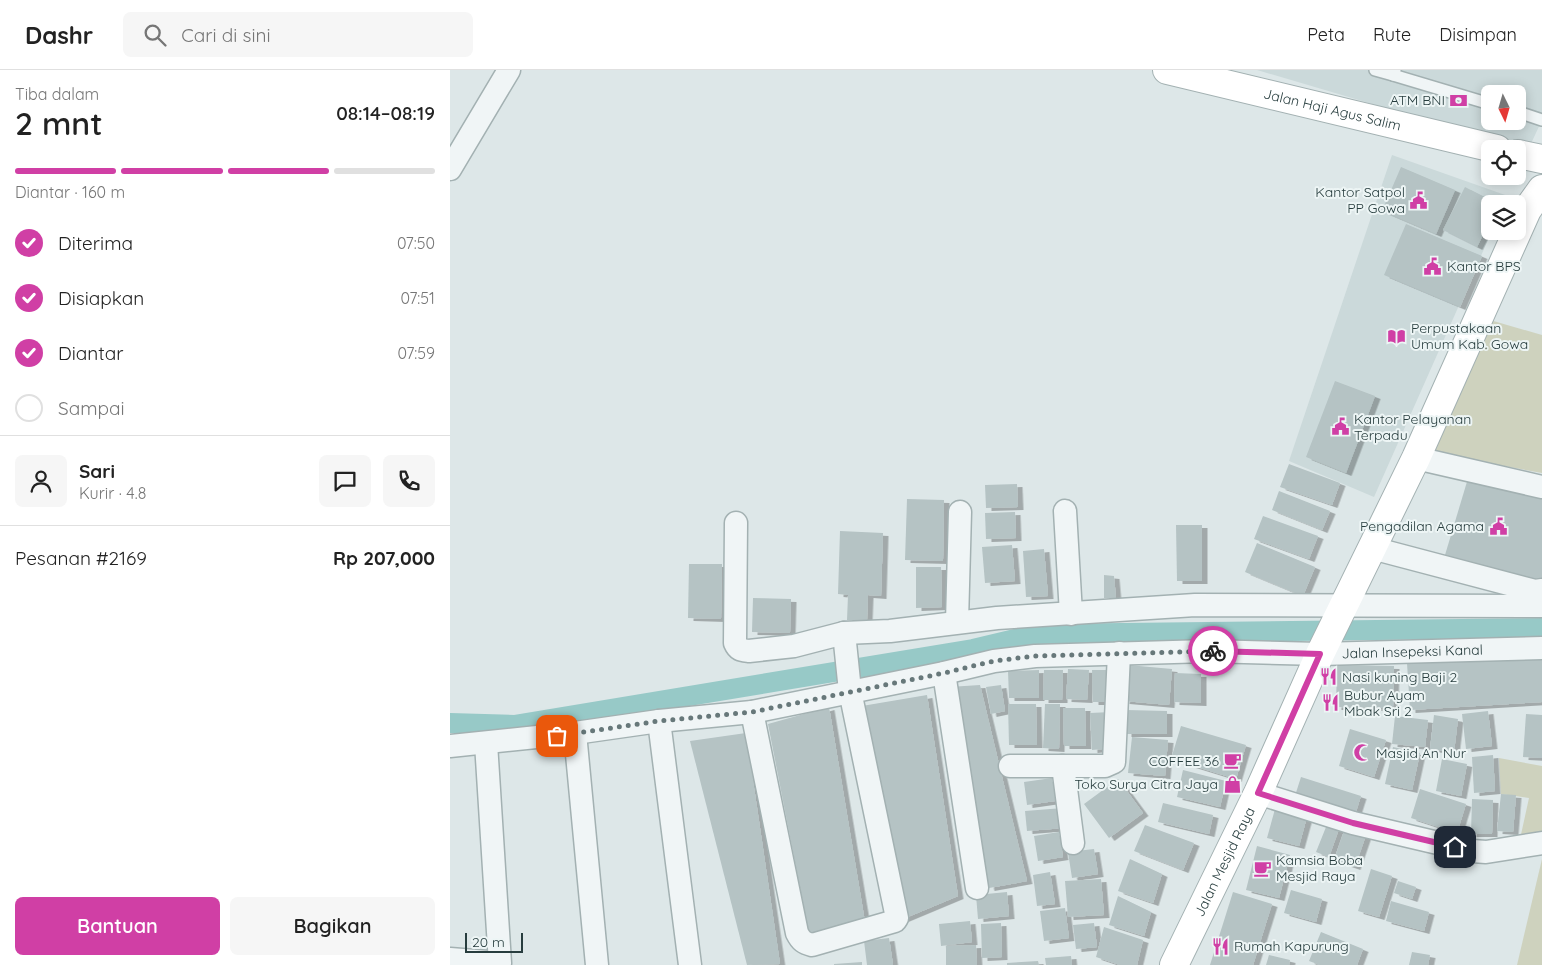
<!DOCTYPE html>
<html lang="id">
<head>
<meta charset="utf-8">
<style>
  body { margin:0; font-family:Quicksand,sans-serif; background:#f6f6f6; color:#222; height:100vh; display:flex; flex-direction:column; font-size:19px; white-space:nowrap }
  * { box-sizing:border-box; margin:0 }
  p { font-size:16px; color:#767676 }
  .icon { flex:none; width:28px; height:28px; fill:none; stroke:currentColor; stroke-width:2; stroke-linecap:round; stroke-linejoin:round }
  .map { position:relative; flex:1; overflow:hidden }
  .drawer { display:flex; flex-direction:column; background:#fff; width:450px }
  .drawer>* { flex:none }
  .needle { width:32px; rotate:175deg }
  .fabs { position:absolute; left:1031px; top:15px; display:grid; gap:10px }
  .fabs a { display:grid; place-items:center; width:45px; height:45px; border-radius:8px; background:#fff; box-shadow:0 2px 12px #0003; font-size:25px }
  .scale { position:absolute; left:15px; bottom:12px; width:58px; box-sizing:border-box; padding-left:5px; border:2px solid #273d3e; border-top:0; font-size:14px; line-height:18px; white-space:nowrap; color:#273d3e; -webkit-text-stroke:4px #edf5f5; paint-order:stroke }
  .pin { position:absolute; display:grid; place-items:center; width:42px; height:42px; color:#fff; margin:-21px; border-radius:10px; box-shadow:0 2px 8px #0006 }
  .courier { position:absolute; display:grid; place-items:center; width:50px; height:50px; margin:-25px; border:4px solid #d03fa5; border-radius:50%; background:#fff; color:#222; box-shadow:0 1px 6px #0007 }
  .head em { font-style:normal; font-weight:600 }
  .head div { display:flex; flex-direction:column-reverse }
  .head { display:flex; align-items:center; justify-content:space-between; height:85px; padding:0 15px }
  h1 { font-size:32px; font-weight:600; line-height:38px }
  .bar { display:grid; grid-template-columns:repeat(4,1fr); gap:8px 5px; align-content:center; height:60px; padding:0 15px }
  .bar i { height:6px; border-radius:4px; background:#e0e0e0 }
  .bar .active { background:#d03fa5 }
  .bar p { grid-column:span 4 }
  .line { display:flex; align-items:center; gap:12px; padding:0 15px; border-top:1px solid #e0e0e0 }
  .line div { flex:1 }
  .round { display:grid; place-items:center; flex:none; width:52px; height:52px; border-radius:8px; background:#f6f6f6 }
  ol { padding:0 15px; list-style:none }
  li { display:flex; align-items:center; gap:15px; height:55px }
  li p { margin-inline-start:auto }
  li .icon { padding:5px; border-radius:50%; background:#d03fa5; color:#fff; stroke-width:4 }
  li:last-child { color:#767676 }
  li i { width:28px; height:28px; border:2px solid #e0e0e0; border-radius:50% }
  .button { display:flex; gap:10px; margin-top:auto; padding:10px 15px }
  .button a { flex:1; height:58px; border-radius:8px; background:#d03fa5; color:#fff; font-size:20px; font-weight:600; line-height:58px; text-align:center }
  .button a+a { background:#f6f6f6; color:#222 }
  header { display:flex; align-items:center; gap:30px; box-sizing:border-box; height:70px; padding:0 25px; background:#fff; border-bottom:1px solid #e0e0e0 }
  header strong { font-size:24px }
  nav { display:flex; gap:28px; margin-inline-start:auto; font-size:18px }
  .search { width:350px; height:45px; background:#f6f6f6; display:flex; align-items:center; gap:12px; box-sizing:border-box; padding:0 18px; border-radius:8px; color:#767676; font-size:19px }
  main { display:flex; flex:1; min-height:0 }
  .map>svg:first-child { display:block }
  .built { fill:#cbd9da; fill-rule:evenodd }
  .green { fill:#ced2be }
  .lines { fill:none; stroke-linecap:round; stroke-linejoin:round }
  .canal { stroke:#97c9c7; stroke-width:20 }
  .building { fill:#b5c3c4; filter:url(#shadow) }
  .lane-casing { stroke:#a3b1b2; stroke-width:14 }
  .street-casing { stroke:#a3b1b2; stroke-width:25 }
  .secondary-casing { stroke:#a3b1b2; stroke-width:30 }
  .lane { stroke:#f0f5f6; stroke-width:11 }
  .street { stroke:#f0f5f6; stroke-width:22 }
  .secondary { stroke:#fff; stroke-width:28 }
  .done { stroke:#67787a; stroke-width:5; stroke-dasharray:0 9 }
  .route { stroke:#d03fa5; stroke-width:6 }
  .labels { text-anchor:middle; stroke-width:4; stroke-linejoin:round; paint-order:stroke }
  .poi-label { font-size:14px; fill:#273d3e; stroke:#edf5f5; text-anchor:start }
  .street-label { font-size:14px; fill:#273d3e; stroke:#edf5f5 }
</style>
</head>
<body>
<header>
<strong>Dashr</strong>
<div class="search"><svg class="icon" aria-label="search" viewBox="0 0 24 24"><circle cx="10" cy="10" r="6"/><path d="M15 15l6 6"/></svg>Cari di sini</div>
<nav><a>Peta</a><a>Rute</a><a>Disimpan</a></nav>
</header>
<main>
<section class="drawer">
<div class="head"><div><h1>2 mnt</h1><p>Tiba dalam</p></div><em>08:14–08:19</em></div>
<div class="bar"><i class="active"></i><i class="active"></i><i class="active"></i><i></i><p>Diantar · 160 m</p></div>
<ol>
<li><svg class="icon" aria-label="check" viewBox="0 0 24 24"><path d="M5 12l5 5 9-10"/></svg>Diterima<p>07:50</p></li>
<li><svg class="icon" aria-label="check" viewBox="0 0 24 24"><path d="M5 12l5 5 9-10"/></svg>Disiapkan<p>07:51</p></li>
<li><svg class="icon" aria-label="check" viewBox="0 0 24 24"><path d="M5 12l5 5 9-10"/></svg>Diantar<p>07:59</p></li>
<li><i></i>Sampai</li>
</ol>
<div class="line" style="height:90px"><a class="round"><svg class="icon" aria-label="person" viewBox="0 0 24 24"><circle cx="12" cy="8" r="4"/><path d="M4 21q1-7 8-7t8 7"/></svg></a><div><b>Sari</b><p>Kurir · 4.8</p></div><a class="round"><svg class="icon" aria-label="chat" viewBox="0 0 24 24"><path d="M4 5h16v11H9l-5 4z"/></svg></a><a class="round"><svg class="icon" aria-label="phone" viewBox="0 0 24 24"><path d="M5 4h4l2 5-3 2q2 4 5 5l2-3 5 2v4C11 20 4 13 5 4z"/></svg></a></div>
<div class="line" style="height:65px"><div>Pesanan #2169</div><b>Rp 207,000</b></div>
<div class="button"><a>Bantuan</a><a>Bagikan</a></div>
</section>
<div class="map">
<svg width="1092" height="895" viewBox="0 0 1092 895">
  <defs>
    <filter id="shadow"><feDropShadow dx="5.5" dy="3" stdDeviation="0" flood-color="#0004"/></filter>
  </defs>
  <rect width="100%" height="100%" fill="#dde7e8"/>
  <g class="built">
    <path d="M807 0H1092V50L1078 80ZM1040 24H1068V51H1040Z"/>
    <path d="M942 85 1058 126 1055 134H1040V161H1042L924 427 839 391Z"/>
  </g>
  <g class="green">
    <path d="M1040 250 1092 265V403L979 382Z"/>
    <path d="M1049 688 1092 696V767L1070 769 1079 728 1051 724Z"/>
    <path d="M1092 789V895H1067Z"/>
  </g>
  <g class="lines">
    <path class="canal" d="M0 653 64 655 523 579 586 564 1092 558"/>
  </g>
  <g class="building">
    <path d="M951 97 1005 120 986 164 932 141Z"/>
    <path d="M1015 117 1048 134H1040V151L1027 177 993 160Z"/>
    <path d="M956 154 1032 186 1010 237 934 205Z"/>
    <path d="M885 311 925 326 896 403 856 387Z"/>
    <path d="M839 394 890 413 882 435 830 417Z"/>
    <path d="M1019 405 1092 427V510L1091 514 995 485Z"/>
    <path d="M567 414 568 437 536 438 535 415Z"/>
    <path d="M829 421 880 441 872 460 822 440Z"/>
    <path d="M457 429 494 430 493 491 455 490Z"/>
    <path d="M565 442 566 468 536 469 535 443Z"/>
    <path d="M813 446 868 466 859 489 804 469Z"/>
    <path d="M726 455H752V511H727Z"/>
    <path d="M390 461 433 463 431 526 418 525 417 550H397L398 525 388 524Z"/>
    <path d="M807 473 865 497 853 526 795 502Z"/>
    <path d="M562 475 565 511 535 513 532 477Z"/>
    <path d="M594 479 598 526 576 527 573 481Z"/>
    <path d="M239 494H272L271 549 238 548Z"/>
    <path d="M466 497H491L492 537 466 538Z"/>
    <path d="M654 505 664 506 666 528H654Z"/>
    <path d="M303 528 341 529 340 563 302 562Z"/>
    <path d="M1092 584V632L960 640 957 593Z"/>
    <path d="M678 595 722 599 719 635 674 631Z"/>
    <path d="M887 595 944 596 943 638 886 637Z"/>
    <path d="M618 599 639 600 637 630 616 629Z"/>
    <path d="M589 600V628H559L558 601Z"/>
    <path d="M594 600H613L612 630H593Z"/>
    <path d="M642 600H661V632H643Z"/>
    <path d="M725 603 751 604V633L724 632Z"/>
    <path d="M530 615 577 811 539 818 499 617Z"/>
    <path d="M551 615 555 641 541 644 536 617Z"/>
    <path d="M477 625 508 826 453 849 406 637Z"/>
    <path d="M558 634H586L587 675H559Z"/>
    <path d="M595 634H610L609 679 593 678Z"/>
    <path d="M379 637 416 858 360 869 318 654Z"/>
    <path d="M613 638H635L636 676H614Z"/>
    <path d="M676 640 717 641V664H676Z"/>
    <path d="M1038 641 1042 676 1016 679 1012 644Z"/>
    <path d="M661 642 663 678 642 680 640 643Z"/>
    <path d="M1076 644 1092 645V688L1073 687Z"/>
    <path d="M984 645 1008 649 1004 682 980 679Z"/>
    <path d="M945 646 978 650 975 677 942 674Z"/>
    <path d="M731 656 796 675 786 709 721 689Z"/>
    <path d="M900 659 936 670 924 707 889 696Z"/>
    <path d="M296 663 330 894 297 895 240 671Z"/>
    <path d="M682 667 718 670 715 706 678 703Z"/>
    <path d="M943 677 970 683 962 720 935 714Z"/>
    <path d="M1043 685 1045 721 1024 723 1022 687Z"/>
    <path d="M992 689 1017 694 1011 726 986 721Z"/>
    <path d="M733 700 776 711 770 737 727 727Z"/>
    <path d="M851 707 911 726 903 751 843 732Z"/>
    <path d="M602 708 605 731 577 735 574 712Z"/>
    <path d="M668 709 693 743 659 768 634 734Z"/>
    <path d="M970 719 1016 734 1007 763 961 748Z"/>
    <path d="M1051 724 1066 725 1063 762 1047 761Z"/>
    <path d="M1022 729 1043 730 1042 764H1021Z"/>
    <path d="M713 733 763 745 759 764 708 752Z"/>
    <path d="M613 738 614 758 577 761 575 741Z"/>
    <path d="M825 739 857 747 849 776 817 768Z"/>
    <path d="M878 752 890 756 879 787 866 782Z"/>
    <path d="M695 755 744 773 733 800 684 781Z"/>
    <path d="M896 755 917 762 905 797 884 790Z"/>
    <path d="M609 762 613 787 588 791 584 766Z"/>
    <path d="M807 776 840 785 829 828 796 820Z"/>
    <path d="M644 779 648 804 622 808 618 782Z"/>
    <path d="M680 789 712 804 703 833 668 821Z"/>
    <path d="M921 799 942 806 929 847 908 841Z"/>
    <path d="M600 802 605 834 587 836 583 805Z"/>
    <path d="M651 809 654 845 618 847 615 811Z"/>
    <path d="M948 811 966 817 962 829 944 823Z"/>
    <path d="M841 820 872 829 866 852 834 843Z"/>
    <path d="M557 822 559 846 528 849 526 825Z"/>
    <path d="M783 822 822 834 803 895H760Z"/>
    <path d="M668 826 701 842 694 866 659 855Z"/>
    <path d="M941 831 979 842 974 861 936 851Z"/>
    <path d="M615 838 619 868 594 871 590 841Z"/>
    <path d="M520 851 522 872 491 876 489 854Z"/>
    <path d="M551 853 552 887 532 888 531 854Z"/>
    <path d="M644 853 647 877 626 879 623 855Z"/>
    <path d="M654 857 693 870 687 895H670L646 887Z"/>
    <path d="M871 862 913 879 907 895H870L859 891Z"/>
    <path d="M439 868 443 895H417L414 871Z"/>
    <path d="M526 875 527 895H496V876Z"/>
    <path d="M962 882 980 885 978 895H959Z"/>
    <path d="M819 885 840 890 839 895H816Z"/>
    <path d="M621 886 622 895H596L595 888Z"/>
    <path d="M588 891 589 895H557V893Z"/>
    <path d="M412 892V895H384V894Z"/>
  </g>
  <g class="lines">
    <defs>
      <g id="lane">
        <path d="M925 0 943 5 945 0"/>
        <path d="M943 5 1040 34"/>
        <path d="M1068 42 1092 50"/>
      </g>
      <g id="street">
        <path d="M0 99 59 0"/>
        <path d="M966 388 1092 417"/>
        <path d="M615 441 621 544"/>
        <path d="M286 453 285 573C288 580 291 580 299 581L344 576 394 563 440 561 547 548 745 535 1092 536"/>
        <path d="M922 478 1085 521 1092 520"/>
        <path d="M507 552 510 442"/>
        <path d="M494 603 527 818"/>
        <path d="M302 642 347 863C351 871 354 873 362 875L445 851 447 848 400 621 394 563"/>
        <path d="M209 651 240 895"/>
        <path d="M125 663 147 895"/>
        <path id="s1" d="M0 676 125 663 209 651 302 642 494 603 544 591 585 586 758 581 870 584 1092 578"/>
        <path d="M560 696H655L664 692 669 583"/>
        <path d="M613 696 623 773"/>
        <path d="M808 723 903 753 1022 781 1036 782 1092 773"/>
        <path d="M0 889 50 893 36 673"/>
      </g>
      <g id="secondary">
        <path id="s2" d="M717 0 1047 79"/>
        <path d="M1068 84 1092 89"/>
        <path id="s3" d="M724 895 808 723 870 584 966 388 1077 140 1092 119"/>
      </g>
    </defs>
    <use href="#lane" class="lane-casing"/>
    <use href="#street" class="street-casing"/>
    <use href="#secondary" class="secondary-casing"/>
    <use href="#lane" class="lane"/>
    <use href="#street" class="street"/>
    <use href="#secondary" class="secondary"/>
  </g>
  <g class="lines">
    <path class="done" d="M107 666 209 651 302 642 494 603 544 591 585 586 763 581"/>
    <path class="route" d="M763 581 870 584 808 723 903 753 1005 777"/>
  </g>
  <defs>
    <symbol id="bank-bare" viewBox="-9 -9 18 18"><path d="M-6-4H6V4H-6ZM0-2.3a2.3 2.3 0 1 0 0 4.6a2.3 2.3 0 1 0 0-4.6Z" fill="#d03fa5" stroke="#edf5f5" stroke-width="2.5" paint-order="stroke"/></symbol>
    <symbol id="civic-bare" viewBox="-9 -9 18 18"><path d="M-.6-6.5H3V-4.5H.6V-3L4-1V1h2V6H-6V1h2V-1L-.6-3ZM-1.2 2.5V6h2.4V2.5Z" fill="#d03fa5" stroke="#edf5f5" stroke-width="2.5" paint-order="stroke"/></symbol>
    <symbol id="library-bare" viewBox="-9 -9 18 18"><path d="M-6-4Q-3-5.5-.7-3.5V5Q-3 3-6 4ZM6-4Q3-5.5 .7-3.5V5Q3 3 6 4Z" fill="#d03fa5" stroke="#edf5f5" stroke-width="2.5" paint-order="stroke"/></symbol>
    <symbol id="restaurant-bare" viewBox="-9 -9 18 18"><path d="M-5-6h1v4h1v-4h1v4h1v-4h1v5L-1.5 .5V6h-2V.5L-5-1ZM5-6V6H3V1.5H1.5Q1.5-4 5-6Z" fill="#d03fa5" stroke="#edf5f5" stroke-width="2.5" paint-order="stroke"/></symbol>
    <symbol id="mosque-bare" viewBox="-9 -9 18 18"><path d="M3.5-4.9A6 6 0 1 0 3.5 4.9A5 5 0 1 1 3.5-4.9Z" fill="#d03fa5" stroke="#edf5f5" stroke-width="2.5" paint-order="stroke"/></symbol>
    <symbol id="cafe-bare" viewBox="-9 -9 18 18"><path d="M-5.5-4.5H6V0H3Q3 3.5 0 3.5H-2.5Q-5.5 3.5-5.5 0ZM3-3.2v2h1.7v-2ZM-6 4.5H4V6H-6Z" fill="#d03fa5" stroke="#edf5f5" stroke-width="2.5" paint-order="stroke"/></symbol>
    <symbol id="shop-bare" viewBox="-9 -9 18 18"><path d="M-5-2.5h2.3a2.7 3.5 0 0 1 5.4 0H5L5.5 6h-11ZM-1.5-2.5h3a1.5 2.3 0 0 0-3 0Z" fill="#d03fa5" stroke="#edf5f5" stroke-width="2.5" paint-order="stroke"/></symbol>
  </defs>
  <g fill-rule="evenodd">
    <use href="#bank-bare" x="996" y="18" width="25" height="25"/>
    <use href="#civic-bare" x="956" y="118" width="25" height="25"/>
    <use href="#civic-bare" x="970" y="184" width="25" height="25"/>
    <use href="#library-bare" x="934" y="254" width="25" height="25"/>
    <use href="#civic-bare" x="878" y="344" width="25" height="25"/>
    <use href="#civic-bare" x="1036" y="444" width="25" height="25"/>
    <use href="#restaurant-bare" x="866" y="594" width="25" height="25"/>
    <use href="#restaurant-bare" x="868" y="620" width="25" height="25"/>
    <use href="#mosque-bare" x="900" y="670" width="25" height="25"/>
    <use href="#cafe-bare" x="770" y="678" width="25" height="25"/>
    <use href="#shop-bare" x="770" y="702" width="25" height="25"/>
    <use href="#cafe-bare" x="800" y="786" width="25" height="25"/>
    <use href="#restaurant-bare" x="758" y="864" width="25" height="25"/>
  </g>
  <g class="labels">
    <g class="poi-label">
      <text x="995" y="35" text-anchor="end">ATM BNI</text>
      <text x="955" y="127" text-anchor="end">Kantor Satpol<tspan x="955" dy="16">PP Gowa</tspan></text>
      <text x="997" y="201">Kantor BPS</text>
      <text x="961" y="263">Perpustakaan<tspan x="961" dy="16">Umum Kab. Gowa</tspan></text>
      <text x="904" y="354">Kantor Pelayanan<tspan x="904" dy="16">Terpadu</tspan></text>
      <text x="1034" y="461" text-anchor="end">Pengadilan Agama</text>
      <text x="892" y="612">Nasi kuning Baji 2</text>
      <text x="894" y="630">Bubur Ayam<tspan x="894" dy="16">Mbak Sri 2</tspan></text>
      <text x="926" y="688">Masjid An Nur</text>
      <text x="769" y="696" text-anchor="end">COFFEE 36</text>
      <text x="768" y="719" text-anchor="end">Toko Surya Citra Jaya</text>
      <text x="826" y="795">Kamsia Boba<tspan x="826" dy="16">Mesjid Raya</tspan></text>
      <text x="784" y="881">Rumah Kapurung</text>
    </g>
    <g class="street-label">
      <text dy="5" stroke="none"><textPath href="#s2" startOffset="170">Jalan Haji Agus Salim</textPath></text>
      <text dy="5" stroke="none"><textPath href="#s1" startOffset="970">Jalan Insepeksi Kanal</textPath></text>
      <text dy="5" stroke="none"><textPath href="#s3" startOffset="115">Jalan Mesjid Raya</textPath></text>
    </g>
  </g>
</svg>
<div class="fabs">
<a><svg class="needle" viewBox="-14 -14 28 28"><path d="M0-13l5 13h-10z" fill="#e53935"/><path d="M0 13l5-13h-10z" fill="#767676"/></svg></a>
<a><svg class="icon" aria-label="locate" viewBox="0 0 24 24"><circle cx="12" cy="12" r="6"/><path d="M12 2v4M12 18v4M2 12h4M18 12h4"/></svg></a>
<a><svg class="icon" aria-label="layers" viewBox="0 0 24 24"><path d="M12 4l9 5-9 5-9-5zM3 14l9 5 9-5"/></svg></a>
</div>
<div class="scale">20 m</div>
<div class="pin" style="left:107px;top:666px;background:#ea580c"><svg class="icon" aria-label="bag" viewBox="0 0 24 24"><path d="M5 8h14l-1 12H6zM9 8a3 3 0 0 1 6 0"/></svg></div>
<div class="pin" style="left:1005px;top:777px;background:#1f2937"><svg class="icon" aria-label="home" viewBox="0 0 24 24"><path d="M3 11l9-7 9 7M6 9v11h12V9"/></svg></div>
<div class="courier" style="left:763px;top:581px"><svg class="icon" aria-label="bike" viewBox="0 0 24 24"><circle cx="6" cy="16" r="4"/><circle cx="18" cy="16" r="4"/><path d="M6 16l4-8h5l3 8M10 8l3 8H6M13 5h3"/></svg></div>
</div>
</main>
</body>
</html>
